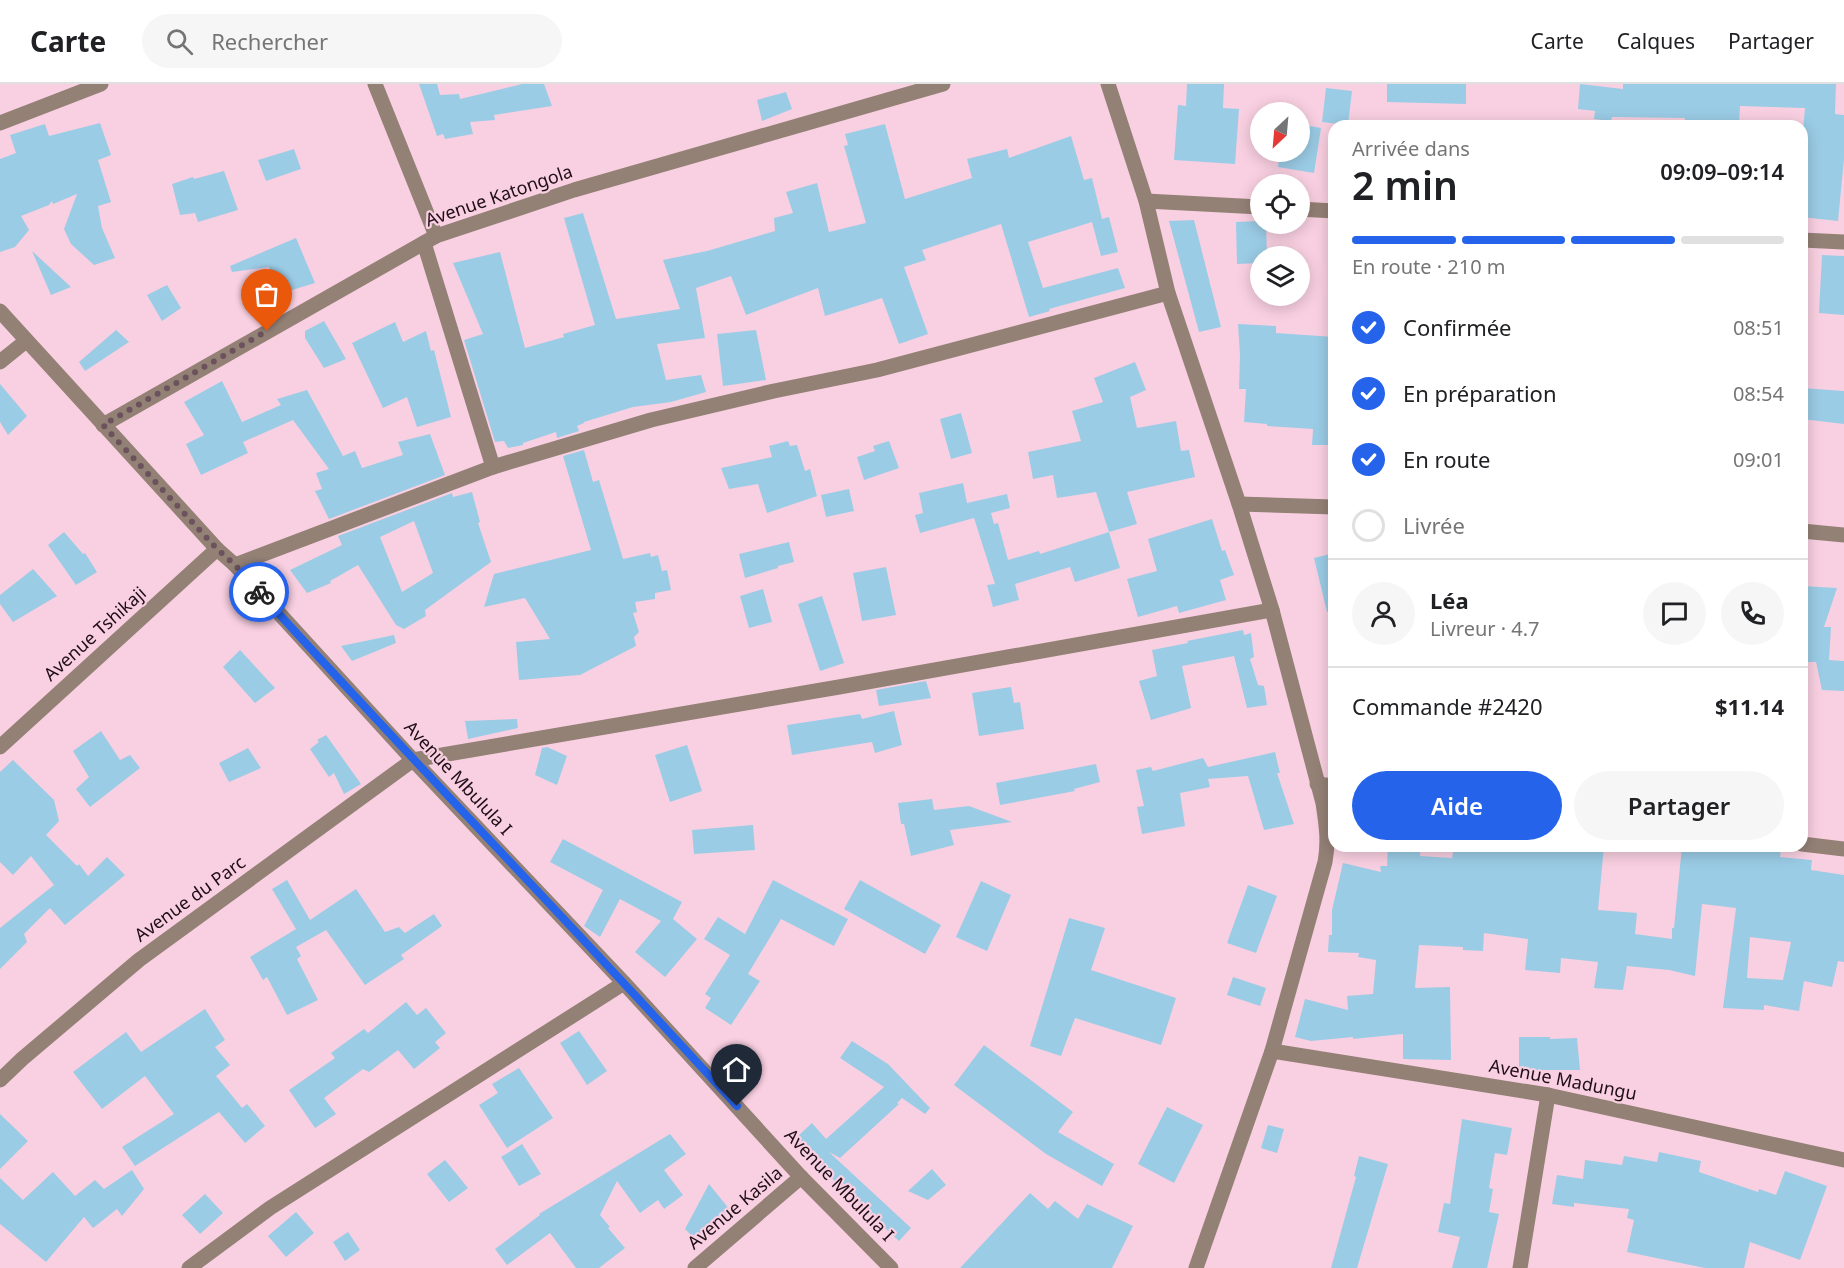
<!DOCTYPE html>
<html lang="fr">
<head>
<meta charset="utf-8">
<style>
  body { margin:0; font-family:"Noto Sans",sans-serif; background:#f6f6f6; color:#202124; height:100vh; display:flex; flex-direction:column; font-size:22px; white-space:nowrap }
  * { box-sizing:border-box; margin:0 }
  p { font-size:20px; color:#757577 }
  .icon { flex:none; width:33px; height:33px; fill:none; stroke:currentColor; stroke-width:2; stroke-linecap:round; stroke-linejoin:round }
  .map { position:relative; flex:1; overflow:hidden }
  .details { position:absolute; left:1328px; top:36px; width:480px; height:732px; display:flex; flex-direction:column; background:#fff; border-radius:18px; box-shadow:0 3px 15px #0003 }
  .details>* { flex:none }
  .needle { width:39px; rotate:206deg }
  .buttons { position:absolute; left:1250px; top:18px; display:grid; gap:12px }
  .buttons a { display:grid; place-items:center; width:60px; height:60px; border-radius:50%; background:#fff; box-shadow:0 3px 15px #0003; font-size:30px }
  .pin { position:absolute; display:grid; place-items:center; width:51px; height:51px; color:#fff; margin:-62px -26px; border-radius:50% 50% 50% 0; rotate:-45deg; box-shadow:0 0 6px #0007 }
  .pin .icon { rotate:45deg }
  .courier { position:absolute; display:grid; place-items:center; width:60px; height:60px; margin:-30px; border:4px solid #2563eb; border-radius:50%; background:#fff; color:#222; box-shadow:0 2px 8px #0007 }
  .overview em { font-style:normal; font-weight:600 }
  .overview div { display:flex; flex-direction:column-reverse }
  .overview { display:flex; align-items:center; justify-content:space-between; height:102px; padding:0 24px }
  h1 { font-size:39px; font-weight:600; line-height:45px }
  .bar { display:grid; grid-template-columns:repeat(4,1fr); gap:9px 6px; align-content:center; height:72px; padding:0 24px }
  .bar i { height:8px; border-radius:4px; background:#e0e0e0 }
  .bar .on { background:#2563eb }
  .bar p { grid-column:span 4 }
  .line { display:flex; align-items:center; gap:15px; padding:0 24px; border-top:2px solid #e0e0e0 }
  .line div { flex:1 }
  .round { display:grid; place-items:center; flex:none; width:63px; height:63px; border-radius:32px; background:#f6f6f6 }
  ol { padding:0 24px; list-style:none }
  li { display:flex; align-items:center; gap:18px; height:66px }
  li p { margin-inline-start:auto }
  li .icon { padding:6px; border-radius:50%; background:#2563eb; color:#fff; stroke-width:4 }
  li:last-child { color:#757577 }
  li i { width:33px; height:33px; border:3px solid #e0e0e0; border-radius:50% }
  .primary-button { display:flex; gap:12px; margin-top:auto; padding:12px 24px }
  .primary-button a { flex:1; height:69px; border-radius:36px; background:#2563eb; color:#fff; font-size:24px; font-weight:600; line-height:69px; text-align:center }
  .primary-button a+a { background:#f6f6f6; color:#202124 }
  header { display:flex; align-items:center; gap:36px; box-sizing:border-box; height:84px; padding:0 30px; background:#fff; border-bottom:2px solid #e0e0e0 }
  header strong { font-size:28px }
  nav { display:flex; gap:33px; margin-inline-start:auto; font-size:21px }
  .search { width:420px; height:54px; background:#f6f6f6; display:flex; align-items:center; gap:15px; box-sizing:border-box; padding:0 21px; border-radius:33px; color:#757577; font-size:22px }
  .map>svg:first-child { display:block }
  .building { fill:#9bcce6; fill-rule:evenodd }
  .lines { fill:none; stroke-linecap:round; stroke-linejoin:round }
  .minor { stroke:#948176; stroke-width:15 }
  .done { stroke:#6b525d; stroke-width:6; stroke-dasharray:0 10.8 }
  .route { stroke:#2563eb; stroke-width:8 }
  .labels { text-anchor:middle; stroke-width:4.5; stroke-linejoin:round; paint-order:stroke }
  .street-label { font-size:18px; fill:#1f0e16; stroke:#f9d0e1 }
</style>
</head>
<body>
<header>
<strong>Carte</strong>
<div class="search"><svg class="icon" aria-label="search" viewBox="0 0 24 24"><circle cx="10" cy="10" r="6"/><path d="M15 15l6 6"/></svg>Rechercher</div>
<nav><a>Carte</a><a>Calques</a><a>Partager</a></nav>
</header>
<div class="map">
<svg width="1844" height="1184" viewBox="0 0 1844 1184">
  <rect width="100%" height="100%" fill="#f9d0e1"/>
  <g class="building">
    <path d="M419 0H437L440 11 459 10 460 15 522 0H544L552 22 494 31 495 36 470 38 473 50 445 55 443 50 437 52Z"/>
    <path d="M1187 0H1224L1223 24 1239 25 1235 80 1174 76 1178 21 1186 22Z"/>
    <path d="M1387 0H1466V20L1387 18Z"/>
    <path d="M1580 0 1623 5V0H1836L1835 30 1844 31V75L1838 137 1802 133V58L1805 24 1740 22 1739 42H1684L1685 34 1612 33 1611 37 1594 35 1595 27 1578 25Z"/>
    <path d="M1326 4 1352 7 1348 41 1322 38Z"/>
    <path d="M786 8 792 25 762 37 757 16Z"/>
    <path d="M100 39 111 71 98 76 111 118 98 122 102 144 115 174 94 181 71 160 64 145 77 110 53 120 52 117 49 121 21 132 29 146 15 163 0 168V75L16 69 10 51 45 40 49 52Z"/>
    <path d="M885 40 905 115 972 94 967 75 1007 65 1009 74 1071 52 1084 96 1092 94 1102 135 1109 133 1118 168 1101 172 1092 138 1028 158 1043 204 1118 184 1125 204 1049 225 1050 227 1029 233 1001 140 922 166 926 176 904 183 928 250 899 260 882 214 825 232 818 204 746 231 731 192 696 204 705 254 657 260 666 296 701 291 706 308 671 318 633 323 584 338V339L577 342 579 347 557 354 556 348 523 359V361L508 364 504 357 495 358 464 256 483 250 453 179 500 168 525 264 564 253 563 250 595 241 564 134 583 129 616 235 680 225 663 176 707 167 775 147 774 134 793 129 786 108 817 99 829 148 866 139 844 62 848 61 845 50Z"/>
    <path d="M1299 40 1321 44 1314 89 1278 83 1280 68H1299Z"/>
    <path d="M294 65 301 85 266 97 258 76Z"/>
    <path d="M224 87 238 126 198 138 195 129 180 131 172 100 193 93 194 95Z"/>
    <path d="M1194 136 1221 243 1199 248 1169 137Z"/>
    <path d="M1260 137V140H1266L1267 172H1260V179L1237 180 1236 138Z"/>
    <path d="M296 154 315 199 279 210 269 183 232 188 230 182Z"/>
    <path d="M32 167 71 203 51 211Z"/>
    <path d="M1822 171 1844 172V231L1819 229Z"/>
    <path d="M167 201 181 224 162 237 147 211Z"/>
    <path d="M324 237 346 275 324 284 305 254V247Z"/>
    <path d="M395 238 403 258 426 247 431 267 434 266 451 333 417 343 407 313 383 324 352 259Z"/>
    <path d="M1238 240 1276 242V249L1334 253V309L1330 308V361H1312L1313 345 1267 342V340L1244 338 1246 305H1239L1240 271Z"/>
    <path d="M116 246 129 258 85 287 79 278Z"/>
    <path d="M756 246 766 296 723 302 717 250Z"/>
    <path d="M1135 278 1146 306 1130 313 1137 344 1176 337 1181 367 1189 366 1195 393 1127 408 1137 440 1109 448 1096 408 1057 414 1053 391 1033 395 1028 368 1081 357 1072 327 1103 318 1094 294Z"/>
    <path d="M222 297 242 338 281 321 277 315 307 306 343 372 355 367 362 384 403 371 398 358 430 350 445 391 329 435 315 407 322 405 316 389 329 385 293 336 243 358 248 369 201 391 186 360 204 351 184 318Z"/>
    <path d="M0 300 27 332 8 351 0 338Z"/>
    <path d="M1802 304 1844 307V340L1802 335Z"/>
    <path d="M961 329 972 369 951 375 940 335Z"/>
    <path d="M788 357 790 362 797 361 805 387 810 385 817 412 767 429 758 400 729 405 721 384 772 373 769 362Z"/>
    <path d="M889 357 899 384 864 396 857 373 875 367 873 362Z"/>
    <path d="M584 366 593 398 599 396 623 475 650 469 651 473 658 471 662 487 667 486 671 506 655 509V515L635 518 637 528 633 529 639 548 634 553 636 562 580 591 519 596 516 558 550 555 525 514 484 523 494 490 591 466 563 372Z"/>
    <path d="M963 399 967 419 1007 410 1010 424 991 429 994 440 998 439 1008 476 1039 467 1040 470 1109 448 1120 484 1075 498 1070 483 1015 500 1019 516 993 523 987 501 995 500 974 434 920 449 915 431 923 429 919 409Z"/>
    <path d="M849 405 854 427 826 433 821 411Z"/>
    <path d="M472 408 480 438 478 439 491 478 425 526 426 532 404 545 396 541 358 481 330 497 331 499 307 509 290 486 342 461 338 452 452 409 453 413ZM414 437 433 489 402 508 380 453Z"/>
    <path d="M1212 435 1222 467 1225 466 1234 491 1220 496 1226 516 1179 529 1177 522 1138 533 1127 495 1157 487 1148 455Z"/>
    <path d="M64 448 83 470 85 469 97 488 76 501 48 461Z"/>
    <path d="M789 458 794 478 778 482V484L745 494 739 470Z"/>
    <path d="M1334 469V527L1327 528 1314 474Z"/>
    <path d="M886 483 896 531 862 537 853 489Z"/>
    <path d="M33 485 57 512 13 538 0 520V511Z"/>
    <path d="M1802 502 1837 504 1824 543H1831L1829 576 1844 577V607L1822 606 1816 578H1802Z"/>
    <path d="M763 505 772 538 749 544 740 512Z"/>
    <path d="M822 512 844 579 820 587 798 520Z"/>
    <path d="M1243 546 1244 551 1251 549 1254 573 1250 575 1258 601 1264 602 1267 621 1247 624 1234 572 1182 582 1191 624 1151 636 1139 597 1157 592 1152 566 1188 559 1187 557Z"/>
    <path d="M394 551 396 559 352 577 341 562Z"/>
    <path d="M240 566 275 604 255 619 223 583Z"/>
    <path d="M926 597 931 614 879 622 876 606Z"/>
    <path d="M1011 603 1014 619 1020 618 1024 645 979 652 972 609Z"/>
    <path d="M894 627 902 661 875 669 872 658 792 671 787 641 860 630 862 635Z"/>
    <path d="M517 635 518 644 468 655 465 637Z"/>
    <path d="M101 647 120 676 130 671 140 684 90 723 76 705 89 693 73 667Z"/>
    <path d="M326 651 361 700 344 710 334 689 329 693 310 665 319 658 317 656Z"/>
    <path d="M687 661 702 707 670 718 655 671Z"/>
    <path d="M547 663 567 672 557 701 535 691 542 664Z"/>
    <path d="M248 664 261 684 229 698 219 679Z"/>
    <path d="M1275 668 1280 689H1277L1294 740 1264 746 1248 692 1208 695 1210 703 1180 709 1185 742 1142 750 1137 723 1144 722 1136 686 1151 683 1153 687 1203 674 1208 683Z"/>
    <path d="M13 676 54 716 59 737 46 751 77 782 79 780 88 792 107 773 125 791 65 841 50 824 24 850 27 858 0 885V844L54 801 31 772 13 791 0 778V688Z"/>
    <path d="M1096 680 1100 698 1074 705 1075 707 1000 721 996 699Z"/>
    <path d="M932 715 934 726 969 722 1012 738 950 746 954 761 911 772 904 740H901L898 719Z"/>
    <path d="M753 741 755 766 694 770 692 746Z"/>
    <path d="M563 755 682 818 673 835 697 855 665 893 635 868 661 837 620 815 600 853 584 842 603 806 550 778Z"/>
    <path d="M1388 762H1421L1420 772 1452 774 1454 762H1604L1598 826 1637 829 1635 850 1672 855V844H1674L1682 762 1742 768 1743 763 1781 765 1780 773 1812 776 1811 786 1844 791V878L1838 877 1832 903 1804 897 1799 927 1764 921V926L1723 924 1736 824 1702 820 1695 892 1669 886 1627 882 1623 906 1594 904 1598 878 1561 874 1560 889 1525 886 1528 855 1484 849 1483 867 1463 866V863L1419 861 1415 904 1450 903 1451 976 1403 975V950L1353 955V953L1311 957 1295 953 1305 915 1348 926 1347 912 1373 910 1376 876 1358 873 1359 869 1328 868 1329 851H1332V826L1343 779 1381 788 1380 782H1387ZM1750 853 1791 858 1783 896 1747 894Z"/>
    <path d="M287 796 310 836 356 805 385 848 399 843 405 849 434 830 442 842 401 871 404 875 365 901 326 846 296 863 301 872 297 875 318 916 287 931 267 893 263 896 250 873 296 845 272 805Z"/>
    <path d="M773 796 848 835 834 862 781 835 748 890 760 897 731 941 705 924 711 914 705 910 730 871 704 855 718 833 745 850Z"/>
    <path d="M860 796 941 841 925 870 844 825Z"/>
    <path d="M981 797 1011 811 987 867 956 853Z"/>
    <path d="M1248 801 1277 812 1256 869 1227 859Z"/>
    <path d="M1069 834 1105 844 1091 886 1176 914 1161 961 1075 934 1061 972 1030 962Z"/>
    <path d="M1233 893 1266 904 1260 922 1227 911Z"/>
    <path d="M406 918 417 931 426 924 446 949 435 958 440 964 414 985 398 966 369 988 363 985 324 1014 336 1030 315 1044 289 1006 335 974 331 969 364 945 368 949Z"/>
    <path d="M205 925 225 956 215 963 230 981 216 992 242 1024 247 1020 265 1042 245 1059 219 1028 135 1082 122 1063 174 1030 145 992 102 1025 73 988 126 948 141 968Z"/>
    <path d="M579 947 607 987 587 1001 560 959Z"/>
    <path d="M1519 953H1550V955L1577 954 1580 986H1519Z"/>
    <path d="M852 957 888 980 930 1024 925 1030 902 1014 897 1019 899 1020 840 1074 829 1068 911 1144 899 1157 825 1088 824 1089 795 1060 799 1055 797 1053 812 1039 826 1055 884 1003 840 974Z"/>
    <path d="M984 961 1073 1028 1058 1048 1114 1080 1102 1102 1046 1070 954 1001Z"/>
    <path d="M519 984 553 1034 507 1064 479 1021 498 1009 492 1000Z"/>
    <path d="M1167 1023 1203 1041 1174 1099 1138 1080Z"/>
    <path d="M0 1030 28 1057 0 1085Z"/>
    <path d="M1462 1035 1512 1044 1507 1071 1495 1069 1489 1104 1493 1105 1489 1128 1499 1130 1487 1184H1452L1460 1153 1438 1148 1444 1119 1450 1120Z"/>
    <path d="M1268 1041 1284 1045 1277 1069 1261 1064Z"/>
    <path d="M670 1050 686 1070 664 1086 683 1111 664 1125 658 1116 640 1129 617 1097 600 1131 610 1143 608 1144 625 1164 599 1184H576L550 1149 507 1181 495 1165 540 1131 539 1130Z"/>
    <path d="M522 1060 541 1090 519 1102 501 1073Z"/>
    <path d="M1659 1068 1701 1077 1699 1088 1758 1108 1759 1105 1776 1111 1785 1087 1827 1102 1800 1176 1750 1158 1744 1184H1705L1627 1168 1634 1136 1627 1134 1629 1125 1574 1119V1123L1552 1120 1557 1091 1583 1095 1585 1076 1622 1081 1624 1072 1657 1078Z"/>
    <path d="M1359 1072 1388 1080 1357 1184H1331L1356 1093 1354 1092Z"/>
    <path d="M445 1076 468 1104 449 1118 427 1090Z"/>
    <path d="M932 1085 946 1101 928 1116 908 1107Z"/>
    <path d="M132 1086 144 1105 122 1132 117 1125 93 1144 84 1133 46 1178 0 1140V1094L23 1116 53 1088 75 1112 95 1096 104 1105Z"/>
    <path d="M709 1100 730 1126 697 1157 685 1145Z"/>
    <path d="M1030 1109 1048 1125 1055 1117 1078 1135 1087 1120 1133 1142 1112 1184H960Z"/>
    <path d="M205 1110 223 1129 200 1150 182 1131Z"/>
    <path d="M296 1128 314 1149 286 1173 268 1152Z"/>
    <path d="M348 1148 360 1166 345 1177 333 1158Z"/>
  </g>
  <g class="lines">
    <g class="minor">
      <path d="M375 0 436 152"/>
      <path d="M1108 0 1146 117 1168 209 1239 420 1272 526 1323 719C1326 739 1329 757 1325 778L1272 967 1196 1184"/>
      <path d="M0 39 101 0"/>
      <path d="M1146 117 1260 123"/>
      <path d="M1299 125 1334 127"/>
      <path d="M1802 156 1844 158"/>
      <path d="M424 159 493 383"/>
      <path d="M0 227 217 465 235 481 413 676 624 899 801 1093 891 1184"/>
      <path d="M0 278 26 257"/>
      <path d="M103 341 436 152 574 106 943 0"/>
      <path d="M1239 420 1334 423"/>
      <path d="M1802 447 1844 451"/>
      <path d="M235 481 493 383 651 336 774 307 877 286 1168 209"/>
      <path d="M0 663 217 465"/>
      <path d="M1317 700 1334 702"/>
      <path d="M1802 760 1844 765"/>
      <path d="M1272 967 1548 1011 1844 1076"/>
      <path d="M0 996 22 975 139 876 413 676 839 603 1272 526"/>
      <path d="M189 1184 270 1124 624 899"/>
      <path d="M695 1184 801 1093"/>
      <path d="M1520 1184 1548 1011"/>
    </g>
  </g>
  <g class="lines">
    <path class="done" d="M259 508 235 481 217 465 103 341 267 247"/>
    <path class="route" d="M259 508C416 681 580 849 737 1022"/>
  </g>
  <g class="labels">
    <g class="street-label">
      <text transform="translate(499 112) rotate(-19)" y="6">Avenue Katongola</text>
      <text transform="translate(95 550) rotate(-42)" y="6">Avenue Tshikaji</text>
      <text transform="translate(458 694) rotate(47)" y="6">Avenue Mbulula I</text>
      <text transform="translate(190 815) rotate(-36)" y="6">Avenue du Parc</text>
      <text transform="translate(1563 996) rotate(11)" y="6">Avenue Madungu</text>
      <text transform="translate(839 1101) rotate(46)" y="6">Avenue Mbulula I</text>
      <text transform="translate(735 1124) rotate(-40)" y="6">Avenue Kasila</text>
    </g>
  </g>
</svg>
<div class="buttons">
<a><svg class="needle" viewBox="-14 -14 28 28"><path d="M0-13l5 13h-10z" fill="#e53935"/><path d="M0 13l5-13h-10z" fill="#757577"/></svg></a>
<a><svg class="icon" aria-label="locate" viewBox="0 0 24 24"><circle cx="12" cy="12" r="6"/><path d="M12 2v4M12 18v4M2 12h4M18 12h4"/></svg></a>
<a><svg class="icon" aria-label="layers" viewBox="0 0 24 24"><path d="M12 4l9 5-9 5-9-5zM3 14l9 5 9-5"/></svg></a>
</div>
<div class="pin" style="left:267px;top:247px;background:#ea580c"><svg class="icon" aria-label="bag" viewBox="0 0 24 24"><path d="M5 8h14l-1 12H6zM9 8a3 3 0 0 1 6 0"/></svg></div>
<div class="pin" style="left:737px;top:1022px;background:#1f2937"><svg class="icon" aria-label="home" viewBox="0 0 24 24"><path d="M3 11l9-7 9 7M6 9v11h12V9"/></svg></div>
<div class="courier" style="left:259px;top:508px"><svg class="icon" aria-label="bike" viewBox="0 0 24 24"><circle cx="6" cy="16" r="4"/><circle cx="18" cy="16" r="4"/><path d="M6 16l4-8h5l3 8M10 8l3 8H6M13 5h3"/></svg></div>
<section class="details">
<div class="overview"><div><h1>2 min</h1><p>Arrivée dans</p></div><em>09:09–09:14</em></div>
<div class="bar"><i class="on"></i><i class="on"></i><i class="on"></i><i></i><p>En route · 210 m</p></div>
<ol>
<li><svg class="icon" aria-label="check" viewBox="0 0 24 24"><path d="M5 12l5 5 9-10"/></svg>Confirmée<p>08:51</p></li>
<li><svg class="icon" aria-label="check" viewBox="0 0 24 24"><path d="M5 12l5 5 9-10"/></svg>En préparation<p>08:54</p></li>
<li><svg class="icon" aria-label="check" viewBox="0 0 24 24"><path d="M5 12l5 5 9-10"/></svg>En route<p>09:01</p></li>
<li><i></i>Livrée</li>
</ol>
<div class="line" style="height:108px"><a class="round"><svg class="icon" aria-label="person" viewBox="0 0 24 24"><circle cx="12" cy="8" r="4"/><path d="M4 21q1-7 8-7t8 7"/></svg></a><div><b>Léa</b><p>Livreur · 4.7</p></div><a class="round"><svg class="icon" aria-label="chat" viewBox="0 0 24 24"><path d="M4 5h16v11H9l-5 4z"/></svg></a><a class="round"><svg class="icon" aria-label="phone" viewBox="0 0 24 24"><path d="M5 4h4l2 5-3 2q2 4 5 5l2-3 5 2v4C11 20 4 13 5 4z"/></svg></a></div>
<div class="line" style="height:78px"><div>Commande #2420</div><b>$11.14</b></div>
<div class="primary-button"><a>Aide</a><a>Partager</a></div>
</section>
</div>
</body>
</html>
